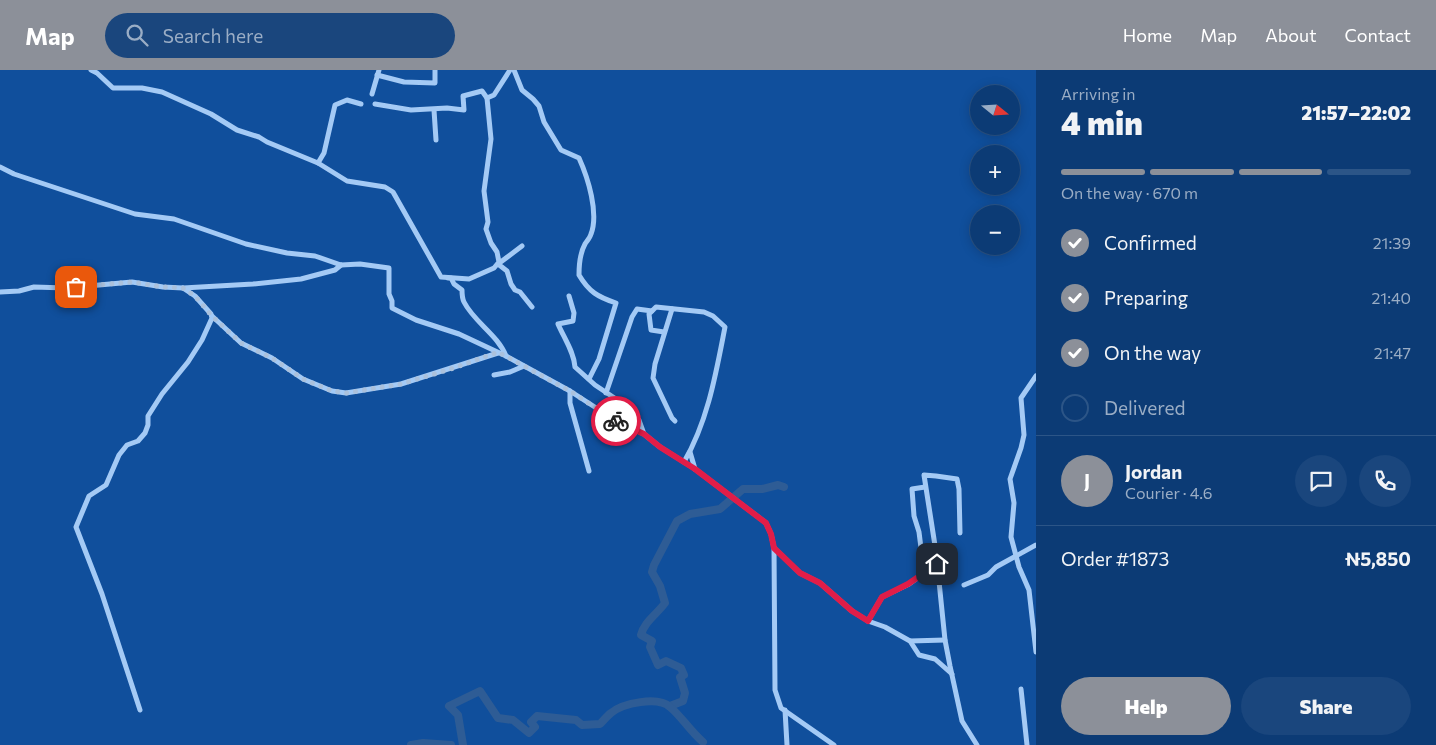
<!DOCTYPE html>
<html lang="en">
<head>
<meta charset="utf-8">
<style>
  body { margin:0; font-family:Commissioner,sans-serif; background:#1a467d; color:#f1f3f6; height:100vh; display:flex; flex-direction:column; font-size:19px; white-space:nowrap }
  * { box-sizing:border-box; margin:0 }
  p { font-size:16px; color:#9aadc5 }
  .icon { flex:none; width:28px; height:28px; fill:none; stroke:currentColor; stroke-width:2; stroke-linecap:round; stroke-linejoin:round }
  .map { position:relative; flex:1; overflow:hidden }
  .drawer { display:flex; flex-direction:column; background:#0c3b75; width:400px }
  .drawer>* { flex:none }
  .needle { width:32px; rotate:108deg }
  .controls { position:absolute; left:970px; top:15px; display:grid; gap:10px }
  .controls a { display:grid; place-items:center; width:50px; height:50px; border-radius:50%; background:#0c3b75; box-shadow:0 2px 12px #0003,0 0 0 1px #2c5587; font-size:25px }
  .pin { position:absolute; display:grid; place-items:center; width:42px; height:42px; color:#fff; margin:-21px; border-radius:10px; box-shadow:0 2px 8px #0006 }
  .courier { position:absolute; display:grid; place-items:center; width:50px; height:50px; margin:-25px; border:4px solid #e11d48; border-radius:50%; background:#fff; color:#222; box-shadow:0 1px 6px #0007 }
  .overview em { font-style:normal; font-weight:800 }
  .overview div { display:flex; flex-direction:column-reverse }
  .overview { display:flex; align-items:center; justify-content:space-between; height:85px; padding:0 25px }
  h1 { font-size:32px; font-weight:800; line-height:38px }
  .bar { display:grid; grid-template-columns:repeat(4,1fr); gap:8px 5px; align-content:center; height:60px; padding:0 25px }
  .bar i { height:6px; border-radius:4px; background:#2c5587 }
  .bar .active { background:#8c9099 }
  .bar p { grid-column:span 4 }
  .line { display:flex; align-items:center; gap:12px; padding:0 25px; border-top:1px solid #2c5587 }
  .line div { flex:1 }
  .round { display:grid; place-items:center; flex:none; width:52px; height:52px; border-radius:26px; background:#1a467d }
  ol { padding:0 25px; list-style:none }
  li { display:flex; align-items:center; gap:15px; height:55px }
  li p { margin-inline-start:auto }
  li .icon { padding:5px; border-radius:50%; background:#8c9099; color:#fff; stroke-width:4 }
  li:last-child { color:#9aadc5 }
  li i { width:28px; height:28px; border:2px solid #2c5587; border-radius:50% }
  .cta { display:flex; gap:10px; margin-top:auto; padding:10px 25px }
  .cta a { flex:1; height:58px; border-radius:30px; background:#8c9099; color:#fff; font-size:20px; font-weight:800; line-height:58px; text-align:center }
  .cta a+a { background:#1a467d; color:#f1f3f6 }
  header { display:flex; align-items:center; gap:30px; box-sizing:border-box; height:70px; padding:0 25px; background:#8c9099; color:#fff }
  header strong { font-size:24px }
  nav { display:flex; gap:28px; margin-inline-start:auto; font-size:18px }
  .search { width:350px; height:45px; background:#1a467d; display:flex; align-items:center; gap:12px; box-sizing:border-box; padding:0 18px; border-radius:28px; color:#9aadc5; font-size:19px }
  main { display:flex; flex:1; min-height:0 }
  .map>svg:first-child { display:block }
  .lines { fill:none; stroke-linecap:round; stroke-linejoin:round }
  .river { stroke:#2e5c95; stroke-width:8 }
  .minor { stroke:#a4caf5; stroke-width:5 }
  .done { stroke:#abc1dc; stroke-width:5; stroke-dasharray:0 9 }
  .route { stroke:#e11d48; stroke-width:6 }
</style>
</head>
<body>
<header>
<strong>Map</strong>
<div class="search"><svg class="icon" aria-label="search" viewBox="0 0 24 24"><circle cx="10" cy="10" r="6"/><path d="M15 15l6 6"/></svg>Search here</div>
<nav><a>Home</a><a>Map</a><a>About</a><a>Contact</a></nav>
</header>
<main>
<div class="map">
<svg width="1036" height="675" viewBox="0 0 1036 675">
  <rect width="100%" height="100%" fill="#104f9c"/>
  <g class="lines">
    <g class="river">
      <path d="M670 636 683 631 685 623 680 607 684 605 681 598 666 591 658 595 650 577 652 571 641 565C644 552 657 544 665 533L660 516 652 502 654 495 677 451 690 444 720 439 743 419H762L778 415 784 417"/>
      <path d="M411 675 423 673 451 675"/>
      <path d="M463 675 458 645 449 636 480 621 498 648 513 650 529 663 535 657 531 652 537 646 576 650 582 655 600 654C603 651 607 646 611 643 623 633 658 626 670 637 682 647 690 661 703 672"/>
    </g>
    <g class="minor">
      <path d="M91 0 97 3 113 18H142L162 22 211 44 237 60 259 67 267 72 318 93 324 83 335 35 347 30 361 34"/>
      <path d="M514 0 522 20 533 29 539 36 544 52 561 80 579 88C588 108 599 143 591 164 590 168 587 171 585 174 580 183 579 195 579 205 589 222 598 227 616 233L599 289 589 309"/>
      <path d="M377 5 404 12 435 13V0"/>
      <path d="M372 24 379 0"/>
      <path d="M375 34 411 40 447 38 464 40 463 26 482 21 487 28 494 25 510 0"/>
      <path d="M434 40 436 70"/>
      <path d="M318 93 347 111 385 117 393 122 441 207 469 209 494 198 499 192 497 182 491 173 486 159 488 152 484 121 491 69 487 28"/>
      <path d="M0 97 14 104 135 144 174 149 246 174 287 183 315 186 341 195 360 194 389 198V224L392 231V238L416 250 459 264 506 286 570 321 621 354 644 364 660 377 695 399 766 453 771 464 774 478 775 620 781 638 834 675"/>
      <path d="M522 176 498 194 507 201 511 214 515 220 520 222 532 237"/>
      <path d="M448 208H451L454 214 462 220C462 223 462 228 464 232 474 252 498 265 506 286"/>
      <path d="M0 222 19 221 34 217 66 218 132 212 163 217 183 218 253 214 301 209 335 200 341 195"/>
      <path d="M569 226 574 243 573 251 558 254C564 268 574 282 575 297L595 315 616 329 639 350 644 364"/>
      <path d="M672 239 655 294 653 308 672 348 675 351"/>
      <path d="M652 241 649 244 651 260 664 262"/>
      <path d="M212 246 241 273 272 288 303 309 332 321 346 323 401 314 498 283"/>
      <path d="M494 305 510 302 524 296"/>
      <path d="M1036 306 1021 328 1024 365 1021 378 1010 409 1014 433 1011 467 1019 497 1029 520 1036 582"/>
      <path d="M570 321V333L589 401"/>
      <path d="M606 323 632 247 637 239 652 241 656 237 704 242 713 246 725 257C716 303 708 351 684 392"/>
      <path d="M690 382 695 399"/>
      <path d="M960 463 959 419 957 409 936 406 924 405 936 482 945 570 950 596 962 651 977 675"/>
      <path d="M774 478 800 503 820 513 852 541 868 551 885 557 910 571 919 585 935 589 952 604"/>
      <path d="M924 502 919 462 914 446 912 419 925 417"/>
      <path d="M964 515 988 505 996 497 1036 475"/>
      <path d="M868 551 882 527 909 514 937 494"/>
      <path d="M910 571 945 570"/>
      <path d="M1021 619 1027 675"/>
      <path d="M140 640 102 524 76 457 89 426 106 415 119 385 127 375 138 371 145 363 148 355V346L162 324 188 292 202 270 212 248 211 244 195 226 183 218"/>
      <path d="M785 640 787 675"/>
    </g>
  </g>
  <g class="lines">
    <path class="done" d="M76 217 132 212 163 217 183 218 195 226 212 246 241 273 272 288 303 309 332 321 346 323 401 314 454 298 498 282 570 321 616 351"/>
    <path class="route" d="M616 351 644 364 660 377 695 399 766 453 771 464 774 478 800 503 820 513 852 541 868 551 882 527 908 514 937 494"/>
  </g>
</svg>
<div class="controls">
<a><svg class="needle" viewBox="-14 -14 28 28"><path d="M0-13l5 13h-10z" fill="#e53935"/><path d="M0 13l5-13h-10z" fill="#9aadc5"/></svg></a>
<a>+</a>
<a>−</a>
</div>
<div class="pin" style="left:76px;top:217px;background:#ea580c"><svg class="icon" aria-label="bag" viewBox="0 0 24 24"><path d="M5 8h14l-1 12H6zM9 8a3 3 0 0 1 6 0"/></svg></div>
<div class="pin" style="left:937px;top:494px;background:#1f2937"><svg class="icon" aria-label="home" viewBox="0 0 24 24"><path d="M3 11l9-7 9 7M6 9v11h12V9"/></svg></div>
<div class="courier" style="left:616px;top:351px"><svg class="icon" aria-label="bike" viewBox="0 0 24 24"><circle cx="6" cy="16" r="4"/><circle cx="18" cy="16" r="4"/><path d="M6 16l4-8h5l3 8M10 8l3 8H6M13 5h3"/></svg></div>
</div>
<section class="drawer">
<div class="overview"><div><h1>4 min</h1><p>Arriving in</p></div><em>21:57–22:02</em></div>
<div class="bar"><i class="active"></i><i class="active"></i><i class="active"></i><i></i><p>On the way · 670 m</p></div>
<ol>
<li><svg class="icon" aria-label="check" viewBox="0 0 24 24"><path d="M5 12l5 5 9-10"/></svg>Confirmed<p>21:39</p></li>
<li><svg class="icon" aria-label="check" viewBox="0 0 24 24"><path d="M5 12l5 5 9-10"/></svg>Preparing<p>21:40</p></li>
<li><svg class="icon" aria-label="check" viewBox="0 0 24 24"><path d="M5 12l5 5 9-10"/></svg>On the way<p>21:47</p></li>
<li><i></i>Delivered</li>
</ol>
<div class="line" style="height:90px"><b class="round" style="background:#8c9099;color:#fff">J</b><div><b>Jordan</b><p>Courier · 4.6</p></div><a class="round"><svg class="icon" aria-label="chat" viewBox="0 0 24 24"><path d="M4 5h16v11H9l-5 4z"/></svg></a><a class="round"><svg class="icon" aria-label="phone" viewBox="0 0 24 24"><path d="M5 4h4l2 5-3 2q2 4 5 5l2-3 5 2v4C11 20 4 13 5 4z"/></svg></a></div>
<div class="line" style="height:65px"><div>Order #1873</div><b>₦5,850</b></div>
<div class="cta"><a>Help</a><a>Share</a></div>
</section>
</main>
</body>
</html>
